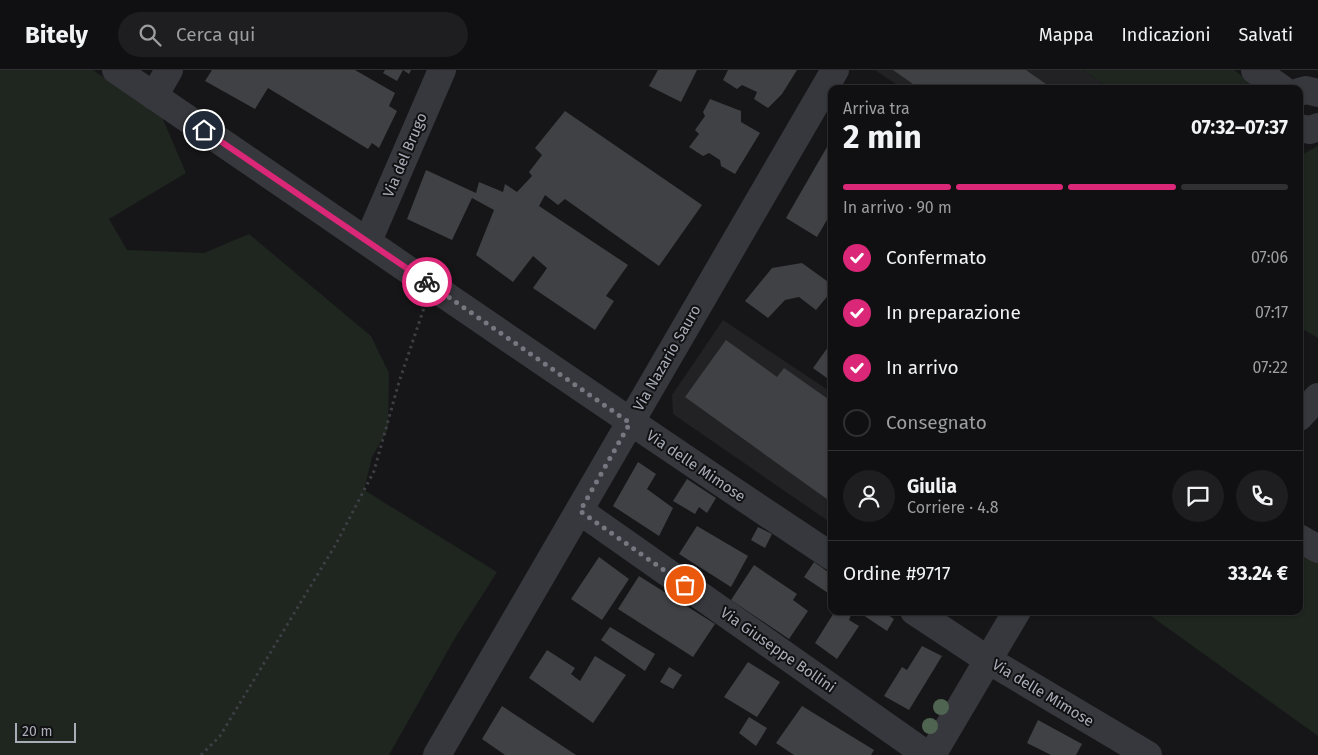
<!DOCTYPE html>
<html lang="it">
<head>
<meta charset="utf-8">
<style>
  body { margin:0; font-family:"Fira Sans",sans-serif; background:#1e1e20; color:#f1f3f6; height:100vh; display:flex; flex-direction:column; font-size:19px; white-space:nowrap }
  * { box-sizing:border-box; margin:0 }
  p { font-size:16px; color:#9c9d9f }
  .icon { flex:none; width:28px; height:28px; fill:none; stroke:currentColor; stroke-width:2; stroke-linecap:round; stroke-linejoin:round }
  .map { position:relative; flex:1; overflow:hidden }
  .sheet { position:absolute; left:828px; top:15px; width:475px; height:530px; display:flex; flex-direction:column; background:#101012; border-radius:10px; box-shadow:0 1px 4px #0004,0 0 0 1px #303032 }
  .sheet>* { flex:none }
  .scale { position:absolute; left:15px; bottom:12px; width:61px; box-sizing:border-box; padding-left:5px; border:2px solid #a8adb8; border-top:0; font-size:14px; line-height:18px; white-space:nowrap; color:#a8adb8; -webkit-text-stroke:4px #111113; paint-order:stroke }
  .pin { position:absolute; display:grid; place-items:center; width:42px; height:42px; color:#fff; margin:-21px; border:2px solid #fff; border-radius:50%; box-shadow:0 1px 5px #0007 }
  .courier { position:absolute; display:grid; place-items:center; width:50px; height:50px; margin:-25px; border:4px solid #db2777; border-radius:50%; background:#fff; color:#222; box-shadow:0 1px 6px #0007 }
  .head em { font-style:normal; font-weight:700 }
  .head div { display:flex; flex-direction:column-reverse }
  .head { display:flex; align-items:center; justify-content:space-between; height:85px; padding:0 15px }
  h1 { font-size:32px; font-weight:700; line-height:38px }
  .bar { display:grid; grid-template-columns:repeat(4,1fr); gap:8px 5px; align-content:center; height:60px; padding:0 15px }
  .bar i { height:6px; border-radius:4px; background:#303032 }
  .bar .on { background:#db2777 }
  .bar p { grid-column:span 4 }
  .line { display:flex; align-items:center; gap:12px; padding:0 15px; border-top:1px solid #303032 }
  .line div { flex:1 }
  .round { display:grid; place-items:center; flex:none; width:52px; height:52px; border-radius:26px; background:#1e1e20 }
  ol { padding:0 15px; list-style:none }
  li { display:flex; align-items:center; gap:15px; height:55px }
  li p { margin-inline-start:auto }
  li .icon { padding:5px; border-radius:50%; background:#db2777; color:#fff; stroke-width:4 }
  li:last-child { color:#9c9d9f }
  li i { width:28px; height:28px; border:2px solid #303032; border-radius:50% }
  header { display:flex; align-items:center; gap:30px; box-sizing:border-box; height:70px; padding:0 25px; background:#101012; border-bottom:1px solid #303032 }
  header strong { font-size:24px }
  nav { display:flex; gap:28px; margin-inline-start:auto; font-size:18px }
  .search { width:350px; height:45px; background:#1e1e20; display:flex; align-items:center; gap:12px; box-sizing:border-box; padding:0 18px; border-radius:28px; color:#9c9d9f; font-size:19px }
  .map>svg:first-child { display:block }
  .built { fill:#222225 }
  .green { fill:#1e261f }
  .building { fill:#404145 }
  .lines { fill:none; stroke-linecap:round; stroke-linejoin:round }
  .path { stroke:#3d3f44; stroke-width:3; stroke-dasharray:2.5 4; stroke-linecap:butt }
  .minor { stroke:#37383d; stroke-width:28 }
  .tree { fill:#506452 }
  .done { stroke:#757880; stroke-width:5; stroke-dasharray:0 9 }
  .route { stroke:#db2777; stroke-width:6 }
  .labels { text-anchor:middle; stroke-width:4; stroke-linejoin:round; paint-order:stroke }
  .street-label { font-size:15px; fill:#a8adb8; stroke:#111113 }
</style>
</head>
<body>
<header>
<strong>Bitely</strong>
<div class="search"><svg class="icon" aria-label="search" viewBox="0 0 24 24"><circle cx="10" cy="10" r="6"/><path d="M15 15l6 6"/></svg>Cerca qui</div>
<nav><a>Mappa</a><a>Indicazioni</a><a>Salvati</a></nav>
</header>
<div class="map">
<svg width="1318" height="685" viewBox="0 0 1318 685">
  <rect width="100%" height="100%" fill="#161618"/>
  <g class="built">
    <path d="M875 0H1083L1111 19H903Z"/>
    <path d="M723 250 831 322V453L673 344 672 325Z"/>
  </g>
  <g class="green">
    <path d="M0 0H93L162 47 186 103 109 149 127 180 204 183 249 164 371 266 389 303 388 359 372 387 364 420 497 502 455 568 389 685H0Z"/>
    <path d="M1083 0H1234L1260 19H1111Z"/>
    <path d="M1318 76V268L1299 257V92L1303 84Z"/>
    <path d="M1299 481 1318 492V666L1144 541H1299Z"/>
  </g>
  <g class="building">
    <path d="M212 0H355L395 23 389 36 397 41 379 78 372 73 368 79 268 18 255 39 205 11Z"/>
    <path d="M385 0H411L409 4 403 0 397 11 383 3Z"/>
    <path d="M658 0H697L681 32 649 16Z"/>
    <path d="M728 0H797L782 24 768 38 754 29 757 22 742 15 737 19 723 10Z"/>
    <path d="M893 0H1026L1053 19H920Z"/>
    <path d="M710 29 741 41V52L760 63 735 104 721 96 720 90 709 83 703 86 689 77 699 64 695 60 705 46 703 42Z"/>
    <path d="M565 41 702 135 659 196 565 129 558 135 545 125 539 136 628 195 606 226 614 231 595 260 533 218 547 198 533 186 513 212 476 185 494 140 472 128 452 170 407 149 426 100 476 123 479 112 503 122 505 114 517 122 532 106 529 102 542 85 535 78Z"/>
    <path d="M831 70V143L817 167 786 148Z"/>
    <path d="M802 193 831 214V222L816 240 799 227 785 230 768 248 745 231 772 198Z"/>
    <path d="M726 270 777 307 784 298 831 331V337L827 342 831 345V432L685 327Z"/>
    <path d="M831 273V311L813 298Z"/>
    <path d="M638 392 656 404 647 419 673 438 659 466 613 436Z"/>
    <path d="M687 409 716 428 707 443 699 437 695 444 673 431Z"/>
    <path d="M697 456 748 486 731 517 679 484Z"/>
    <path d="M758 457 772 464 765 478 751 470Z"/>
    <path d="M599 487 629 509 602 550 571 529Z"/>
    <path d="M814 492 831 504V525L804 507Z"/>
    <path d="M754 495 797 524 793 530 808 541 789 569 731 530Z"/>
    <path d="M639 506 715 554 693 587 618 539Z"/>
    <path d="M835 541H845L851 545 849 550 859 556 837 589 815 573Z"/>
    <path d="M857 541H883L894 549 887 561Z"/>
    <path d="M610 557 655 584 645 601 601 570Z"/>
    <path d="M922 576 942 586 909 640 884 626 902 597 907 600Z"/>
    <path d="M547 580 575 598 571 604 580 611 595 586 626 605 593 653 529 608Z"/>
    <path d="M748 592 780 612 757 647 724 627Z"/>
    <path d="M669 597 682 605 673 619 660 612Z"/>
    <path d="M502 636 576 685H505L482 669Z"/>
    <path d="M802 636 874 680 871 685H794L776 673Z"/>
    <path d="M749 647 767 658 756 676 739 663Z"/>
    <path d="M1038 650 1082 674 1076 685H1051L1027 673Z"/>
  </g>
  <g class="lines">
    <path class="path" d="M201 685 220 666 336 474 374 401 399 312 424 238"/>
    <g class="minor">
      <path d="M116 0C354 162 591 327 831 486"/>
      <path d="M1255 0 1282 19"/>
      <path d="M1299 22 1306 20 1318 23"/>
      <path d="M154 26 169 0"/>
      <path d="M1299 58 1310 60 1318 57"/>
      <path d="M368 171 442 0"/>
      <path d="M1299 347 1318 327"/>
      <path d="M580 441 927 685"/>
      <path d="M1299 468 1318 479"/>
      <path d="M914 541 988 590 1148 685"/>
      <path d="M437 685 835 0"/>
      <path d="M932 685 1017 541"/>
    </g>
  </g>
  <g class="tree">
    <circle cx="941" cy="637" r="8"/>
    <circle cx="930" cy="656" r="8"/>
  </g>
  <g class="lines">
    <path class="done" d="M427 212 630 353 580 441 685 515"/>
    <path class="route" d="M204 60 427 212"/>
  </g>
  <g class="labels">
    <g class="street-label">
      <text transform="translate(405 85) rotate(-67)" y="5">Via del Brugo</text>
      <text transform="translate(667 288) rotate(-60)" y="5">Via Nazario Sauro</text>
      <text transform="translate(696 396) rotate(34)" y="5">Via delle Mimose</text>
      <text transform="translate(778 580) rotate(35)" y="5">Via Giuseppe Bollini</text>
      <text transform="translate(1043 623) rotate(31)" y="5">Via delle Mimose</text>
    </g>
  </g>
</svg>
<div class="scale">20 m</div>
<div class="pin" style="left:685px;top:515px;background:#ea580c"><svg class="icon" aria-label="bag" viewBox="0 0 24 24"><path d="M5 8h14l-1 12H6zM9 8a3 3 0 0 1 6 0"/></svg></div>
<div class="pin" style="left:204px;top:60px;background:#1f2937"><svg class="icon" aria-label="home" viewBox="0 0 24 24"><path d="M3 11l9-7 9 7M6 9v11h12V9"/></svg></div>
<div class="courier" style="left:427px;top:212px"><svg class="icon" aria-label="bike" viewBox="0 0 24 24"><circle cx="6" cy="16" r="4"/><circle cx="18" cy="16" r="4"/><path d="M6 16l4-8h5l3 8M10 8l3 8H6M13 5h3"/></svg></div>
<section class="sheet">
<div class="head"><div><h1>2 min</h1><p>Arriva tra</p></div><em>07:32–07:37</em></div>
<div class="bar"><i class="on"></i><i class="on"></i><i class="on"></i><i></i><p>In arrivo · 90 m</p></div>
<ol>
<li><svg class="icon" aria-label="check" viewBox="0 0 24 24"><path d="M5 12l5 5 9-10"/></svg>Confermato<p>07:06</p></li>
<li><svg class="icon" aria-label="check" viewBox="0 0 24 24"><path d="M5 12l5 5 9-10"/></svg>In preparazione<p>07:17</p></li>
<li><svg class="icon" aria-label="check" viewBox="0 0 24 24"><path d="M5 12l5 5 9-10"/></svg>In arrivo<p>07:22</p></li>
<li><i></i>Consegnato</li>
</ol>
<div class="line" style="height:90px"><a class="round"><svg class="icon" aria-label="person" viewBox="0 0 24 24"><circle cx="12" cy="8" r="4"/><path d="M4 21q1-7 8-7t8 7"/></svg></a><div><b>Giulia</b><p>Corriere · 4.8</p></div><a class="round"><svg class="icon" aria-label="chat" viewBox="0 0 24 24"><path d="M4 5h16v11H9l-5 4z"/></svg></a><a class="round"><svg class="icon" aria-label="phone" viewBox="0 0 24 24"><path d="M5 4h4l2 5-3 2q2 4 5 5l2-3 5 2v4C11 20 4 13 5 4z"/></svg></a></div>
<div class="line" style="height:65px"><div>Ordine #9717</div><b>33.24 €</b></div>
</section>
</div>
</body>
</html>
